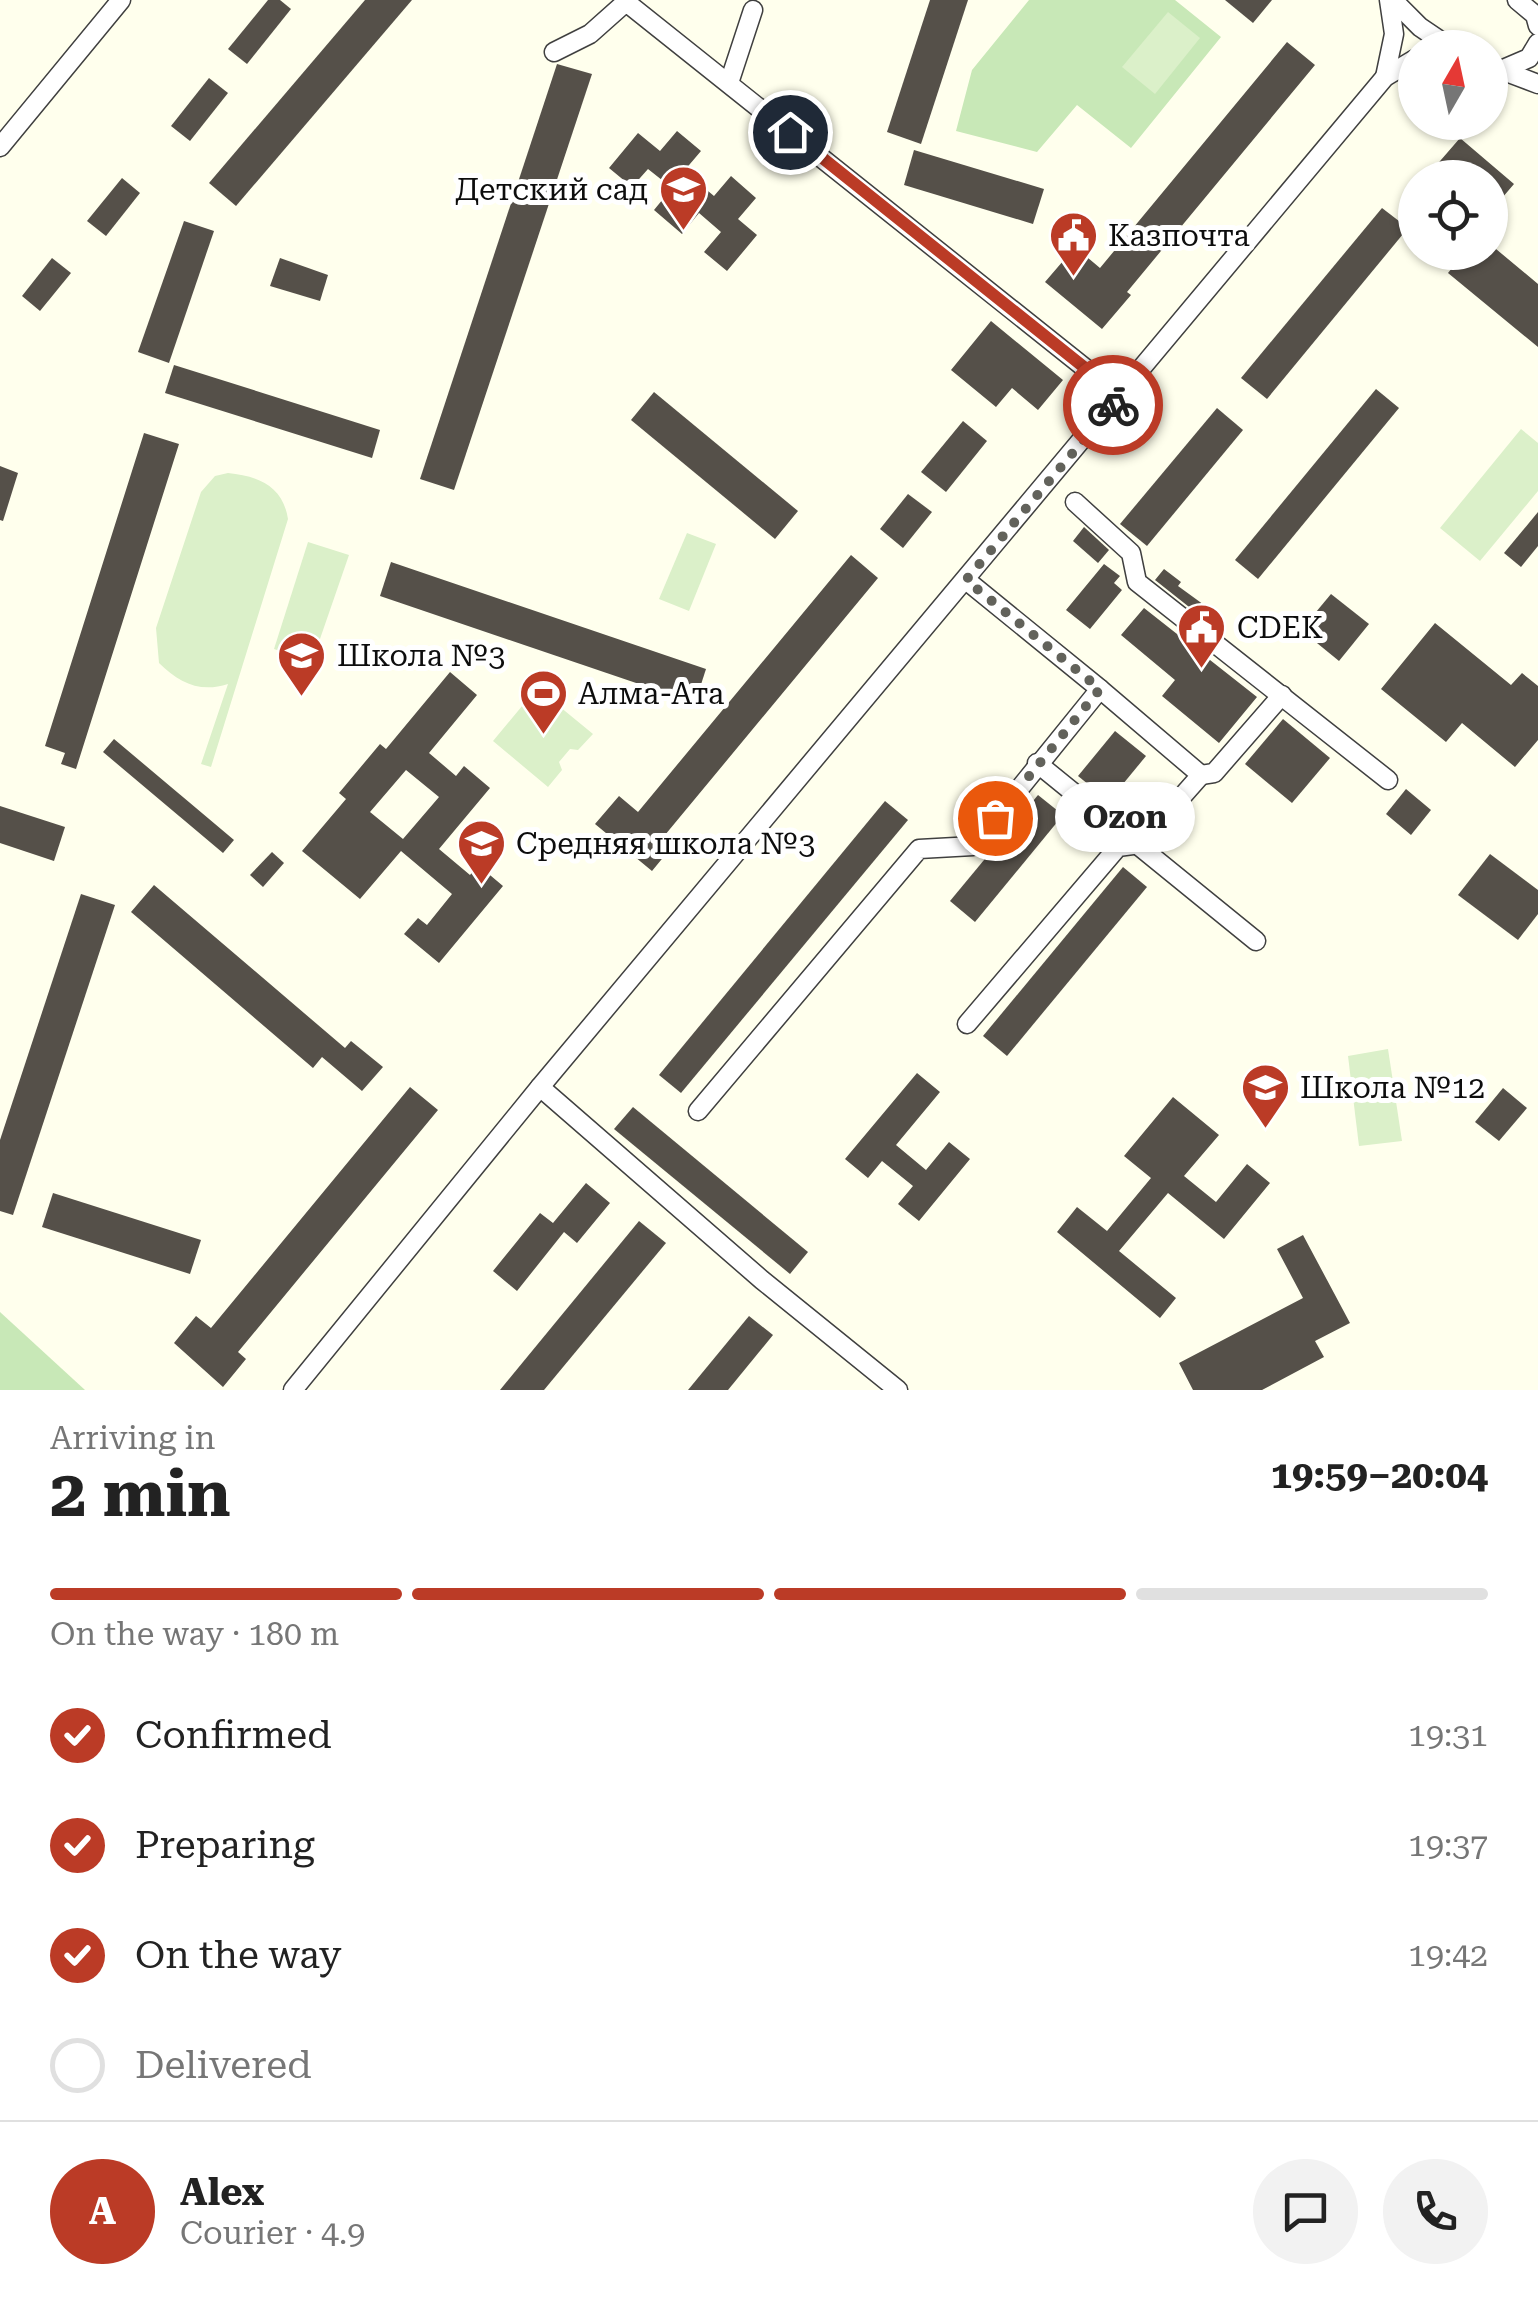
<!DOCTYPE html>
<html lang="en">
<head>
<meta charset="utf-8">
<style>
  body { margin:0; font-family:"Roboto Serif",serif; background:#f2f2f2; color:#222; height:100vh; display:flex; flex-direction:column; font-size:38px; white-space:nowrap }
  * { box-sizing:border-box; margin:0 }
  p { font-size:32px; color:#767676 }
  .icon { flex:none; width:55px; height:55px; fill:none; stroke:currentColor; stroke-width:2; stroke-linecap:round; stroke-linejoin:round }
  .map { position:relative; height:1390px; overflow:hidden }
  .side { display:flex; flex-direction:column; background:#fff; flex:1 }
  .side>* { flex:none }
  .needle { width:65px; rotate:9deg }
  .tools { position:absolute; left:1398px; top:30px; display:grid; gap:20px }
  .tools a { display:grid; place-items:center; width:110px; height:110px; border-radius:50%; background:#fff; box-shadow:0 2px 8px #0004; font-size:50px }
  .pin { position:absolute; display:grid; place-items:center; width:85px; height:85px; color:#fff; margin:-42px; border:5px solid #fff; border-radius:50%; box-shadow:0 2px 10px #0007 }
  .courier { position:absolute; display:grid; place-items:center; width:100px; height:100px; margin:-50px; border:8px solid #bb3b26; border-radius:50%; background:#fff; color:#222; box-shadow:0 2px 12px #0007 }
  .bubble { position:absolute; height:70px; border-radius:35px; background:#fff; box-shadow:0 2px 8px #0004; font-size:32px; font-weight:700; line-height:70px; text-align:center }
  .headline em { font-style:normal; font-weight:700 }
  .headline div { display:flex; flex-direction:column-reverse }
  .headline { display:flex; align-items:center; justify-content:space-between; height:170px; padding:0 50px }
  h1 { font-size:65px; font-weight:700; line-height:75px }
  .bar { display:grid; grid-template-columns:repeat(4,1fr); gap:15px 10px; align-content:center; height:120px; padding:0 50px }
  .bar i { height:12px; border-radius:8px; background:#e0e0e0 }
  .bar .on { background:#bb3b26 }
  .bar p { grid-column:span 4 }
  .line { display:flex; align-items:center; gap:25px; padding:0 50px; border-top:2px solid #e0e0e0 }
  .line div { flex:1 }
  .round { display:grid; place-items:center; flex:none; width:105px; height:105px; border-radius:52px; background:#f2f2f2 }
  ol { padding:0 50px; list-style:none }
  li { display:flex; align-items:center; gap:30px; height:110px }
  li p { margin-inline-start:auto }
  li .icon { padding:10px; border-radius:50%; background:#bb3b26; color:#fff; stroke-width:4 }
  li:last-child { color:#767676 }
  li i { width:55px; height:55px; border:5px solid #e0e0e0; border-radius:50% }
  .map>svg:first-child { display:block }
  .green { fill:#c8e8b7 }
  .pitch { fill:#dbf0c9 }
  .building { fill:#555049; fill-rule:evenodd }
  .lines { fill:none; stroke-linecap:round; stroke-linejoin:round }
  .minor-casing { stroke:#404040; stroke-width:21 }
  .minor { stroke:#fff; stroke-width:18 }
  .done { stroke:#62625b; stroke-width:10; stroke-dasharray:0 18 }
  .route { stroke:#bb3b26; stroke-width:12 }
  .labels { text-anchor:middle; stroke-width:10; stroke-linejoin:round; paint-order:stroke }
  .poi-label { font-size:30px; fill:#0d0d0d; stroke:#fff; text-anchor:start }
</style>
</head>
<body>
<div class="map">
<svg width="1538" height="1390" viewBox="0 0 1538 1390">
  <rect width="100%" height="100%" fill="#ffffed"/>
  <g class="green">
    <path d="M1029 0H1175L1221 37 1131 148 1077 105 1037 152 956 131 972 70Z"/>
    <path d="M0 1312 85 1390H0Z"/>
  </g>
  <g class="pitch">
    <path d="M1168 12 1200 38 1155 94 1122 67Z"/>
    <path d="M1521 429 1538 443V491L1480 561 1440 528Z"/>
    <path d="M228 473C258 476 283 486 288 519L211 767 201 764 228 684C200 693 179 683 159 663L156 628 201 492 215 476Z"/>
    <path d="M687 533 716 544 689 611 659 599Z"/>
    <path d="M308 542 349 555 312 662 274 649Z"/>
    <path d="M537 688 593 734 578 750 570 749 559 762 562 770 548 787 493 741Z"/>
    <path d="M1388 1049 1402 1141 1359 1146 1348 1056Z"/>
  </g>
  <g class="building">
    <path d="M268 0H280L291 9 247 64 228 49Z"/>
    <path d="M365 0H412L236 206 209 183Z"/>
    <path d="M930 0H968L921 144 887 132Z"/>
    <path d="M1225 0H1272L1253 23Z"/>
    <path d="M1287 42 1315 65 1127 292 1131 295 1102 329 1045 282 1075 247 1100 268Z"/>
    <path d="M557 64 592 74 454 490 420 479Z"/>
    <path d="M209 78 228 93 190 141 171 126Z"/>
    <path d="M677 131 701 151 684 171 714 196 731 176 756 198 738 219 757 235 727 271 704 252 721 232 699 213 682 234 654 210 672 188 648 169 632 187 609 168 638 133 660 151Z"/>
    <path d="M1460 138 1514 184 1490 212V178H1445L1434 168Z"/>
    <path d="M914 150 1044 189 1033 224 904 185Z"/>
    <path d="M122 178 140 193 106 236 87 221Z"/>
    <path d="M1382 208 1408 228 1267 399 1241 378Z"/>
    <path d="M184 221 214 231 169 363 138 352Z"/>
    <path d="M1490 244 1538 284V347L1448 273 1465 252H1490Z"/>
    <path d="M52 258 71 273 40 311 22 296Z"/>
    <path d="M280 258 328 275 320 301 270 286Z"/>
    <path d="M991 321 1063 380 1038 410 1012 388 996 407 951 370Z"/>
    <path d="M174 365 380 430 372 458 165 393Z"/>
    <path d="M1376 389 1399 408 1258 579 1235 560Z"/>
    <path d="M654 392 798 511 775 539 631 420Z"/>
    <path d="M1217 408 1243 430 1147 546 1120 524Z"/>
    <path d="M963 421 987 441 946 492 921 472Z"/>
    <path d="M144 433 179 444 76 769 61 764 65 753 45 746Z"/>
    <path d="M0 466 18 473 3 521 0 520Z"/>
    <path d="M908 494 932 512 903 548 880 529Z"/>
    <path d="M1538 512V546L1521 567 1504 553Z"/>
    <path d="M1084 527 1109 550 1098 563 1073 541Z"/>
    <path d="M851 555 878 578 665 835 675 843 652 871 595 824 619 796 638 812Z"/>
    <path d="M391 562 706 669 695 703 380 596Z"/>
    <path d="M1104 564 1120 576 1114 583 1122 590 1090 629 1066 610Z"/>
    <path d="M1164 569 1181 582 1178 586 1211 610 1203 618 1155 580Z"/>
    <path d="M1331 594 1369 624 1339 661 1301 630Z"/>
    <path d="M1144 608 1257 697 1219 743 1162 696 1175 680 1121 635Z"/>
    <path d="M1435 623 1511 685 1522 673 1538 686V740L1515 767 1462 723 1446 742 1381 689Z"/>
    <path d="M450 672 477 695 429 753 456 776 464 766 490 788 439 849 470 875 478 865 503 886 439 963 404 934 418 918 427 925 452 894 401 851 360 899 302 851 346 799 339 793 380 744 386 749ZM406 770 439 797 403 839 370 812Z"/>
    <path d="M1283 719 1330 758 1292 803 1245 764Z"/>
    <path d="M1115 731 1146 756 1109 801 1078 776Z"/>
    <path d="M114 739 234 840 223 853 103 752Z"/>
    <path d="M1406 789 1431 810 1411 835 1386 814Z"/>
    <path d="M1038 795 1063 815 975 922 950 901Z"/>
    <path d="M885 801 908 820 681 1093 659 1075Z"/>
    <path d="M0 806 65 827 54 861 0 843Z"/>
    <path d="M272 852 284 863 263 887 250 875Z"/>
    <path d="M1490 854 1538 890V914L1518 940 1458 895Z"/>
    <path d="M1123 867 1147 887 1007 1056 983 1036Z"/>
    <path d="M154 885 345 1048 351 1041 383 1067 362 1091 322 1057 313 1068 131 912Z"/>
    <path d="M81 894 115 905 13 1215 0 1211V1140Z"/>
    <path d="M917 1073 940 1092 896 1145 926 1170 949 1142 970 1159 919 1221 898 1204 913 1186 882 1161 868 1178 845 1159Z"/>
    <path d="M410 1087 438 1110 238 1352 246 1359 223 1387 174 1343 196 1316 211 1328Z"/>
    <path d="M1503 1088 1527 1108 1499 1141 1475 1122Z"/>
    <path d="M1173 1097 1219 1135 1184 1176 1216 1202 1247 1164 1270 1183 1224 1239 1168 1193 1119 1251 1176 1298 1160 1318 1057 1232 1077 1207 1107 1231 1151 1178 1124 1156Z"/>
    <path d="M633 1107 808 1252 790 1274 614 1129Z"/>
    <path d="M586 1183 610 1203 577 1243 564 1232 517 1291 493 1271 540 1213 553 1223Z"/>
    <path d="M53 1193 201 1240 190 1274 42 1227Z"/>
    <path d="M639 1221 666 1243 544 1390H500Z"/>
    <path d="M1303 1235 1350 1323 1315 1341 1324 1357 1262 1390H1193L1179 1363 1303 1298 1277 1249Z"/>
    <path d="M749 1316 773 1335 728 1390H688Z"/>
  </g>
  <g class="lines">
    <defs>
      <g id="minor">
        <path d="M1393 0 1420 27 1451 48"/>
        <path d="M1517 0 1535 15 1538 26"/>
        <path d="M554 52 590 34 626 2 1120 396"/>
        <path d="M1490 65 1501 70 1529 58 1538 43"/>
        <path d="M1501 70 1538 84"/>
        <path d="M1385 77 1394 34 1389 0"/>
        <path d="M729 83 753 10"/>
        <path d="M0 147 121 0"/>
        <path d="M1075 502 1131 553 1137 582 1388 780"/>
        <path d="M1037 763 1256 941"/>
        <path d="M1201 775 1214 773 1282 695"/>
        <path d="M967 1024 1118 847 1140 844 1201 775 1100 689"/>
        <path d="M540 1087 762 1280 898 1390"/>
        <path d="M698 1111 919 849 973 846 1100 689 966 580"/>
        <path d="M293 1390 540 1087 1385 77 1415 59"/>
      </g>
    </defs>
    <use href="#minor" class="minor-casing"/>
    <use href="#minor" class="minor"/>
  </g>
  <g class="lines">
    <path class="done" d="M995 818 1100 689 966 580 1113 405"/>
    <path class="route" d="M790 132 1120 396 1113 405"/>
  </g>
  <defs>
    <symbol id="school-pin" viewBox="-11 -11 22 30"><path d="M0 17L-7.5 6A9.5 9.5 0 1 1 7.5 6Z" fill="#bb3b26" stroke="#fff"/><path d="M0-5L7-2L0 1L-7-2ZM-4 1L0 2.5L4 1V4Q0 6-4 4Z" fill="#fff"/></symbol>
    <symbol id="civic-pin" viewBox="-11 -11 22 30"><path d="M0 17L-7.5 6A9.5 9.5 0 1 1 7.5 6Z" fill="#bb3b26" stroke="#fff"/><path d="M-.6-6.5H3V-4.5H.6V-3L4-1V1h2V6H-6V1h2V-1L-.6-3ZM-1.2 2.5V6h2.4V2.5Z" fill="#fff"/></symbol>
    <symbol id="stadium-pin" viewBox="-11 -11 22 30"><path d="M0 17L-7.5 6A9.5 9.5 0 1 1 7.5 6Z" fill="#bb3b26" stroke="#fff"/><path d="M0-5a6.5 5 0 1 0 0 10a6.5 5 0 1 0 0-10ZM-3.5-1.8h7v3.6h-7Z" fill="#fff"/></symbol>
  </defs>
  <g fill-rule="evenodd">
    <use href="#school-pin" x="656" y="162" width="55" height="75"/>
    <use href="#civic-pin" x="1046" y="208" width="55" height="75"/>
    <use href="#civic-pin" x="1174" y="600" width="55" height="75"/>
    <use href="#school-pin" x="274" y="628" width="55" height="75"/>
    <use href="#stadium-pin" x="516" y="666" width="55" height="75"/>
    <use href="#school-pin" x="454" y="816" width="55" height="75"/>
    <use href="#school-pin" x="1238" y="1060" width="55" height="75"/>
  </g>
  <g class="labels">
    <g class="poi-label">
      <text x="648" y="200" text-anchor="end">Детский сад</text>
      <text x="1108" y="246">Казпочта</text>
      <text x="1237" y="638">CDEK</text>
      <text x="337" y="666">Школа №3</text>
      <text x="578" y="704">Алма-Ата</text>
      <text x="516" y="854">Средняя школа №3</text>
      <text x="1300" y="1098">Школа №12</text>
    </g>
  </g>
</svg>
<div class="tools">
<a><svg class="needle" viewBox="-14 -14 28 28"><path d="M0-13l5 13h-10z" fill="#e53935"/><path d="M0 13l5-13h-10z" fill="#767676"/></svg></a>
<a><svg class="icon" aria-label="locate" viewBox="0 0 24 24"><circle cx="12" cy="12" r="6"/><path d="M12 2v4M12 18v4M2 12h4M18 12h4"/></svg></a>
</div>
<div class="pin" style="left:995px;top:818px;background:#ea580c"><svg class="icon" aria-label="bag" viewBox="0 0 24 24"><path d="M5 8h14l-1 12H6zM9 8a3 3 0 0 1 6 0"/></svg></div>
<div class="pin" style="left:790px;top:132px;background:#1f2937"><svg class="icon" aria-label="home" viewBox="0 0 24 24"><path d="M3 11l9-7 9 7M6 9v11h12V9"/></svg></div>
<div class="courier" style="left:1113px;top:405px"><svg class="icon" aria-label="bike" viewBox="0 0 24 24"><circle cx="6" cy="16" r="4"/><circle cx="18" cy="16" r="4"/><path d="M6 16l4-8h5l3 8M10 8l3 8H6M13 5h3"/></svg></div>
<div class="bubble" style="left:1055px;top:782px;width:140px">Ozon</div>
</div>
<section class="side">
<div class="headline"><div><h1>2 min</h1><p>Arriving in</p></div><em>19:59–20:04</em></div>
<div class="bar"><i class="on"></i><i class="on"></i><i class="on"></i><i></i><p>On the way · 180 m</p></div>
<ol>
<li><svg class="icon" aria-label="check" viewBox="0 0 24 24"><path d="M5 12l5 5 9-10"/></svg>Confirmed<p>19:31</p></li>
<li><svg class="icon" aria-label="check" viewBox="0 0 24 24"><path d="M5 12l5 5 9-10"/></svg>Preparing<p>19:37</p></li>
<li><svg class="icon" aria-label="check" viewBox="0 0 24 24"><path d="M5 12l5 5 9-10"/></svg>On the way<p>19:42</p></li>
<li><i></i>Delivered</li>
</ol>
<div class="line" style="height:180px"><b class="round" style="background:#bb3b26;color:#fff">A</b><div><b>Alex</b><p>Courier · 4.9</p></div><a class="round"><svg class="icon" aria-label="chat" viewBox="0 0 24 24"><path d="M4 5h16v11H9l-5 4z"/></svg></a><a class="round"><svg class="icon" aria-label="phone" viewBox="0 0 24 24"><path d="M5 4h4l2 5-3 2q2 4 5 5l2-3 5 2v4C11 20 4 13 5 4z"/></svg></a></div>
</section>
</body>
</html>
